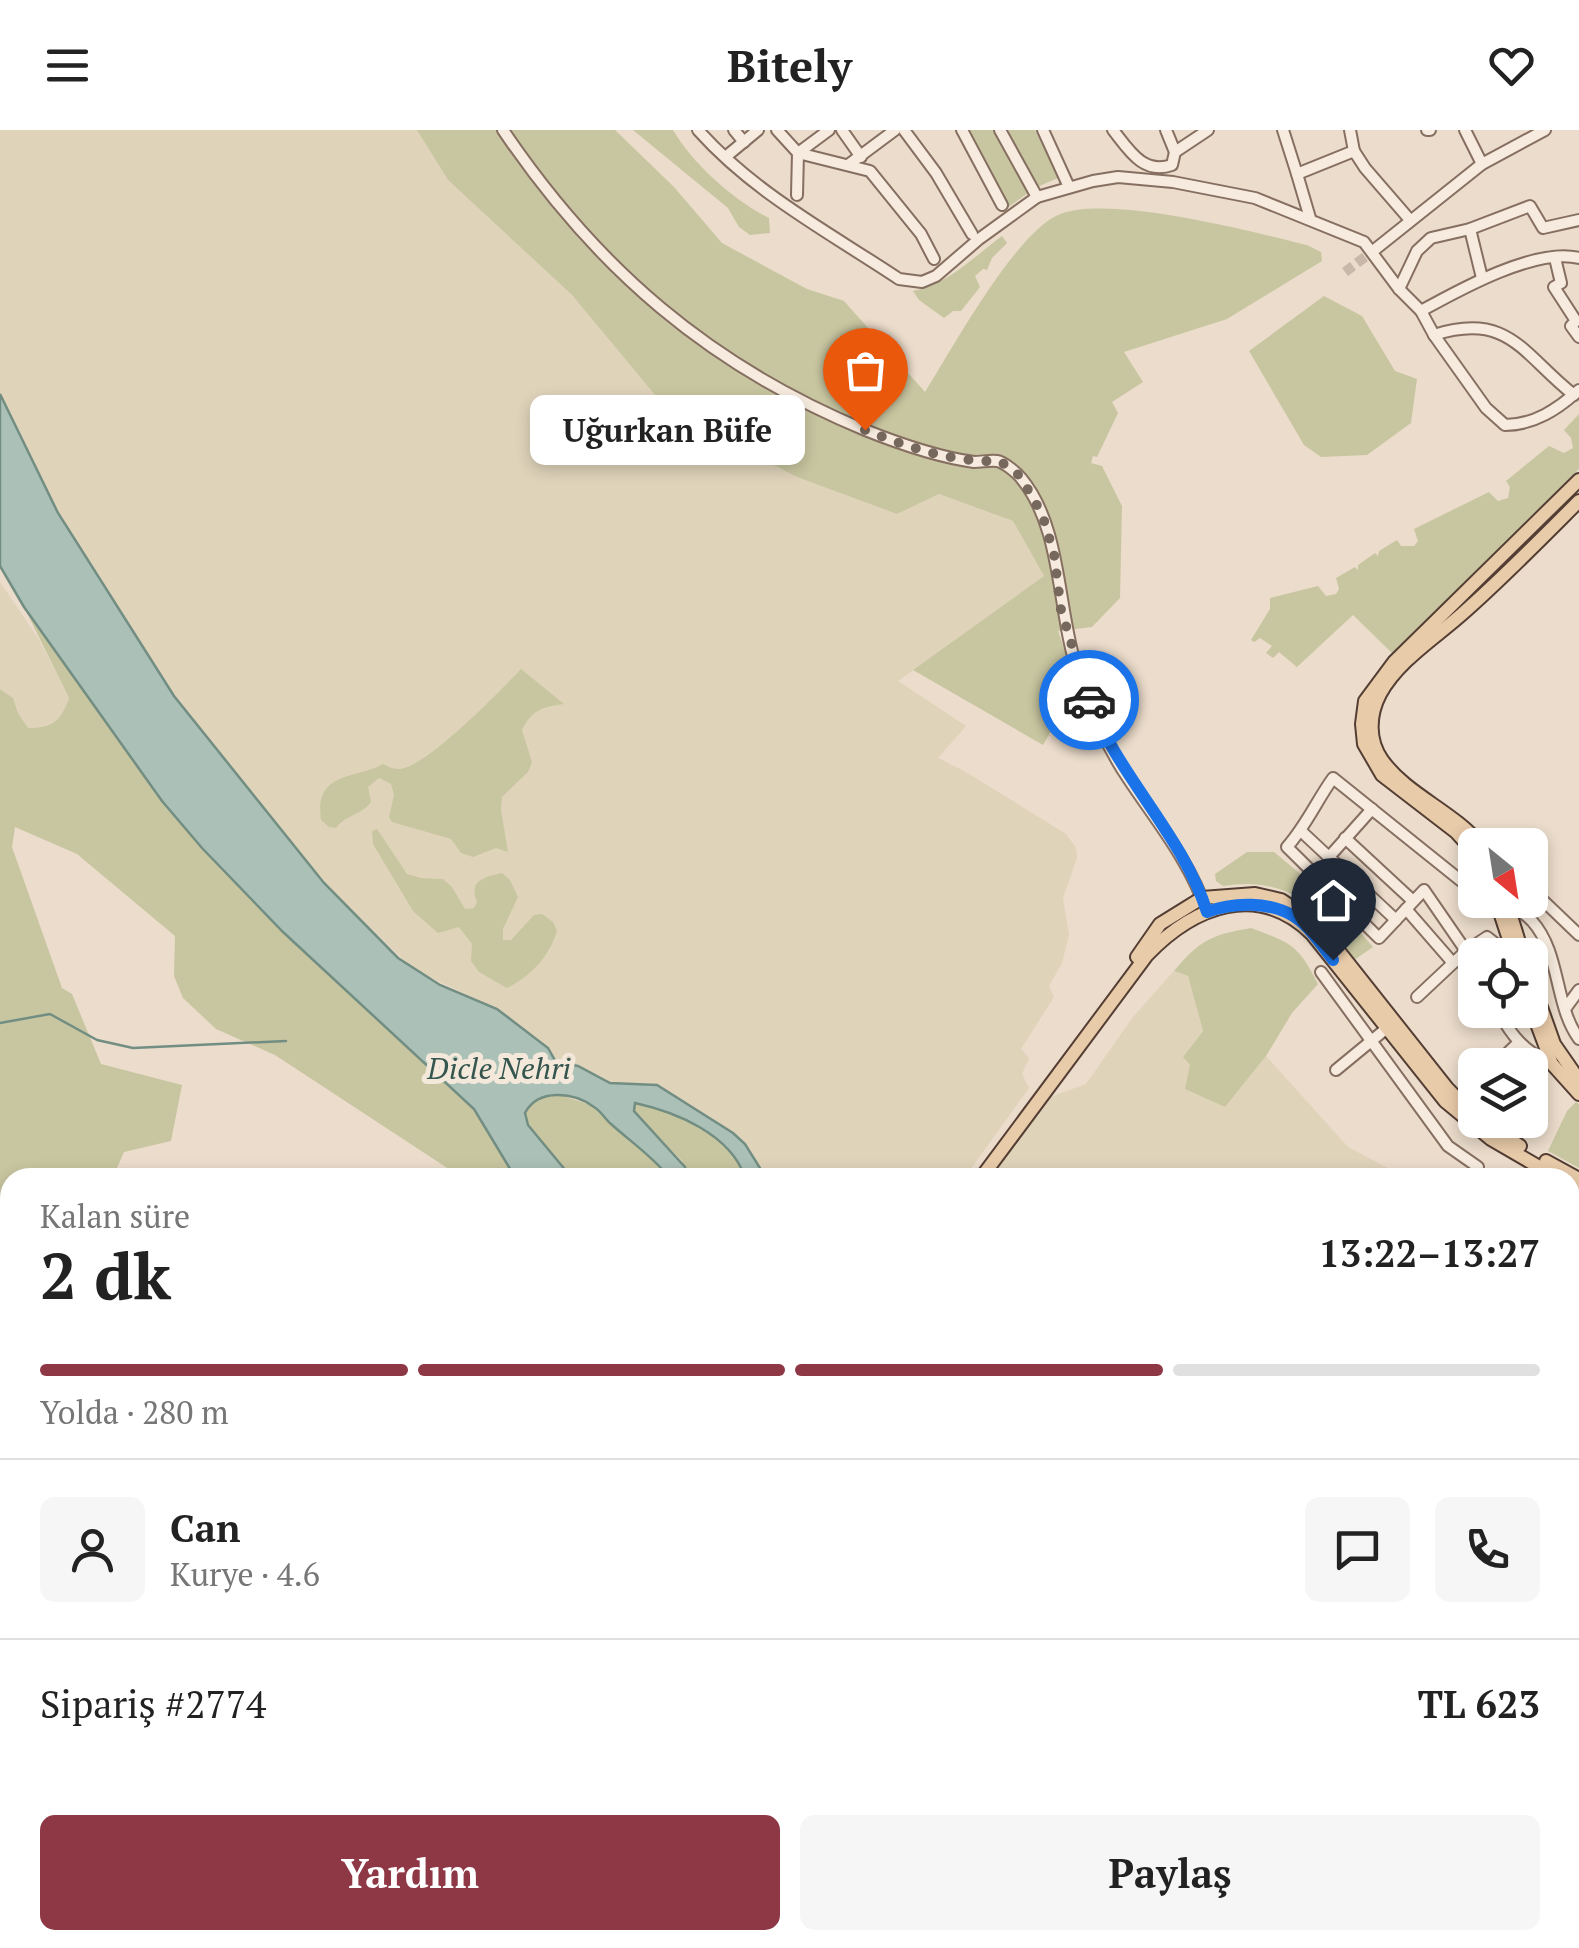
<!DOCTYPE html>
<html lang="tr">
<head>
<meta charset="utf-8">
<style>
  body { margin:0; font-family:"PT Serif",serif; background:#f6f6f6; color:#222; height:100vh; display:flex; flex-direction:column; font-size:38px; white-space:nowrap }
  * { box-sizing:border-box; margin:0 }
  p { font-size:32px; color:#767676 }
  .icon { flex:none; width:55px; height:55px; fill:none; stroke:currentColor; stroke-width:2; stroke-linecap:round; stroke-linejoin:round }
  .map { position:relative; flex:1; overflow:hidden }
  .side { position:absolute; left:0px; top:1038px; width:1580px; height:782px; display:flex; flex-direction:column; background:#fff; border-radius:30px 30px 0 0; box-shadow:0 5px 15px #0003 }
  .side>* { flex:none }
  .needle { width:65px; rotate:150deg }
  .controls { position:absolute; left:1458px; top:698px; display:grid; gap:20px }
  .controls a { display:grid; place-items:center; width:90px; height:90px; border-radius:15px; background:#fff; box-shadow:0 5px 15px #0003; font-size:50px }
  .pin { position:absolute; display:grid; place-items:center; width:85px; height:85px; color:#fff; margin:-102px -42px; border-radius:50% 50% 50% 0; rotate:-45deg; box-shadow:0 0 10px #0007 }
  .pin .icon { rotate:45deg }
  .courier { position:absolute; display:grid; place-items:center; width:100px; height:100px; margin:-50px; border:8px solid #1a73e8; border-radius:50%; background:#fff; color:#222; box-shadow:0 2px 12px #0007 }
  .bubble { position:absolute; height:70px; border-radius:15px; background:#fff; box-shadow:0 5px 15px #0003; font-size:32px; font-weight:700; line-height:70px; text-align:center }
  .overview em { font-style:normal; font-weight:700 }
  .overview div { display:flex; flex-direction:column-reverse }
  .overview { display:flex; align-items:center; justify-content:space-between; height:170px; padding:0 40px }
  h1 { font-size:65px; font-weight:700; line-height:75px }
  .bar { display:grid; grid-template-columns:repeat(4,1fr); gap:15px 10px; align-content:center; height:120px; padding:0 40px }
  .bar i { height:12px; border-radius:8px; background:#e0e0e0 }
  .bar .on { background:#8e3846 }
  .bar p { grid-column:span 4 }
  .line { display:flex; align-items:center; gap:25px; padding:0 40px; border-top:2px solid #e0e0e0 }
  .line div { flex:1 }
  .round { display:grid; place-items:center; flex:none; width:105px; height:105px; border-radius:15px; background:#f6f6f6 }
  .button { display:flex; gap:20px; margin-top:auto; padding:20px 40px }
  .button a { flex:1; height:115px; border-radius:15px; background:#8e3846; color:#fff; font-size:40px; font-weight:700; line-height:115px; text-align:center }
  .button a+a { background:#f6f6f6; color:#222 }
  header { display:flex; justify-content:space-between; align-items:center; height:130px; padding:0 40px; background:#fff; font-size:45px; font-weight:700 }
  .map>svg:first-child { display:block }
  .farmland { fill:#dfd3ba }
  .green { fill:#c8c6a0 }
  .water { fill:#abc0b7; stroke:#728e83; stroke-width:2.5 }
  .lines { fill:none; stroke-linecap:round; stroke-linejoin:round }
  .stream { stroke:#728e83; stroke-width:2.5 }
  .minor-tunnel { stroke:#c7b8a9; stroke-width:10; stroke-dasharray:10 5; stroke-linecap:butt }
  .minor-casing { stroke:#866f61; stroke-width:14 }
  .major-casing { stroke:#543e34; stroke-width:16 }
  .minor { stroke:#f6ebde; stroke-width:10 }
  .major { stroke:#e8cba9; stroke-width:12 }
  .done { stroke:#77685e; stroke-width:10; stroke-dasharray:0 18 }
  .route { stroke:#1a73e8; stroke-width:12 }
  .labels { text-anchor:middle; stroke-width:10; stroke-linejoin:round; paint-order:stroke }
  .water-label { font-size:30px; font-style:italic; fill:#34564f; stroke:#f3e8da }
</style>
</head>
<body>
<header><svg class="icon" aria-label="menu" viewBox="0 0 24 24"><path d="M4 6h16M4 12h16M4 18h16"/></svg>Bitely<svg class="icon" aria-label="heart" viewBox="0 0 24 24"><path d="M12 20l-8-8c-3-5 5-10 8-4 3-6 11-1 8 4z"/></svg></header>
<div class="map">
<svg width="1579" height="1818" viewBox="0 0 1579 1818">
  <rect width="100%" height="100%" fill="#ebdccb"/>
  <g class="farmland">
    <path d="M0 0H417L448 50 572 165 655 265 700 297 797 347 897 384 939 364 1013 391 1044 446 898 551 966 596 938 628 966 642 1066 704 1076 718 1077 728 1063 768 1069 805 1062 833 1049 856 1054 867 1021 919 1029 928 1022 944 1029 958 965 1047H760L761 1044 733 1003 699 980 657 955 610 953 578 936 556 932 548 918 497 879 413 839 324 753 175 566 58 383 14 297 0 264Z"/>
    <path d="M0 452 38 508 69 568 62 588 46 598H28L18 583 13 568 0 559Z"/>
    <path d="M1174 841 1188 846 1203 901 1183 927 1225 977 1266 926 1348 1017 1405 1047 991 1048 1045 969 1086 954 1133 887Z"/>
    <path d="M1570 1088 1579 1093V1774L1570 1777Z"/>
    <path d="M467 1810H1022L1026 1818H461Z"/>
    <path d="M1350 1810H1444L1386 1818Z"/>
  </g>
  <g class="green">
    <path d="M417 0H615L674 57 722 113 807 159 844 171 925 262C952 219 1014 105 1058 85 1106 63 1254 102 1307 115L1321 122 1322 131 1227 189 1124 222 1143 252 1112 272 1118 283 1097 327 1093 326 1091 333 1102 336 1122 376 1120 468 1092 497 1058 501 1077 556 1043 615 913 540 1044 446 1013 391 939 364 897 384 797 347 700 297 655 265 572 165 448 50Z"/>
    <path d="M633 0H673C693 34 733 70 769 88L770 103 750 105 739 97 728 78Z"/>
    <path d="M966 0H995L1028 63 1007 78Z"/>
    <path d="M1008 0H1035L1058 48 1037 57Z"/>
    <path d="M1002 106 1007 113 992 128 987 140 983 139 975 146 980 157 961 181H953L944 188 919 170 913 161C947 155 975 126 1002 106Z"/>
    <path d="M1324 166 1362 186 1395 241 1417 249 1411 293 1367 325 1321 327 1304 315 1249 221Z"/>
    <path d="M1579 284V339L1393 524 1353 485 1297 537 1279 522 1273 528 1266 523 1272 516 1260 508 1254 512 1251 510 1270 479V468L1318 456 1326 466 1336 464 1339 459 1336 448 1355 437 1358 440V435L1375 423 1378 426 1379 421 1397 410 1401 416H1414L1418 411 1414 399 1489 362 1498 371 1508 368 1510 357 1506 351 1549 316 1564 323 1573 318 1571 308 1564 300Z"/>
    <path d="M24 477 162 671 202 718 283 802 474 979 515 1047H461L275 925 216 899 183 868 174 846 175 806 77 724 15 697 12 717 62 858 72 864 101 934 182 955 171 1011 124 1022 113 1047 10 1048V1122L0 1120V559L13 568 18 583 28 598C53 598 61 591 69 568Z"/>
    <path d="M521 539 564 574C542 577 532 580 522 600L532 632 528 642 502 667 501 680 508 722 496 718 473 727 461 723 451 709 392 692 389 687 394 665 391 654 379 648 368 657 371 672C362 685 345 685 336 698L329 697 321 690C314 641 356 649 383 634 388 636 392 639 398 639 424 640 501 560 521 539Z"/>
    <path d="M377 699 407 744 421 748 443 749 452 757 465 779 474 778 477 772C468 751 484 747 502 743L510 750 518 767 503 799V810H511L534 785 542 784 553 792 557 801C549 827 531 846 507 858L479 842 471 831 472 814 459 797 438 803 413 781 373 714 372 701Z"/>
    <path d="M1247 722H1274L1333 771 1373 817 1354 830C1327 778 1285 745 1223 756L1216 751 1215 744Z"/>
    <path d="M1251 798C1291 813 1298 814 1318 854L1292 883 1266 926 1225 977 1185 959 1190 935 1183 927 1203 901 1188 846 1174 841C1200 810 1211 805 1251 798Z"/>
    <path d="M548 965H561L593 976 609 993 645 1020 669 1047H571L528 995 525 983 535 970Z"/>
    <path d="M1576 972 1579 974V1038L1548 1021 1567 981Z"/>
    <path d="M635 973C677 983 730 1003 745 1047H686L682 1031 634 981Z"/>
    <path d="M116 1810H361L356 1818H119Z"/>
    <path d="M1086 1810H1200L1211 1818H1089Z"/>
  </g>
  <g class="water">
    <path d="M0 264 58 383 174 566 324 753 398 828 440 855 497 879 548 918 556 932 578 936 610 953 657 955 733 1003 745 1014 760 1038V1047H745C730 1004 676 982 635 973L634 981 685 1037 686 1047H669C652 1026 631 1012 611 994 605 989 601 981 594 977 574 962 538 958 525 983L528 995 571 1047H515L474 979 283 802 202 718 162 671 24 477 0 436Z"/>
    <path d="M1579 1774V1812L1561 1818H1386L1444 1810H1570V1777Z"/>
    <path d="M1200 1810H1272L1283 1818H1211Z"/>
  </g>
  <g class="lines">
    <path class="stream" d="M0 893 50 884 97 910 133 918 286 911"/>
    <path class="minor-tunnel" d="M1345 142 1373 121"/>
    <defs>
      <g id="minor">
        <path d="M503 0C597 139 710 236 865 300 900 314 937 327 974 332 982 332 990 330 997 331 1004 332 1017 343 1021 348 1063 398 1057 482 1078 543 1089 576 1104 610 1122 639 1152 686 1189 728 1207 782"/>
        <path d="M698 0C754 63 830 103 899 149L922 152 936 146 979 109 1037 67 1093 51 1118 47 1173 52 1255 68 1364 112 1399 159 1421 181 1434 205 1486 278 1505 295C1534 295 1558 279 1579 260"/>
        <path d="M734 0 744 12"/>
        <path d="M777 0 798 23 870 41 921 104 934 129"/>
        <path d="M842 0 861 27"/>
        <path d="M904 0 936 43 972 104"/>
        <path d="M962 0 1002 75"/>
        <path d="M1000 0 1037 67"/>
        <path d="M1043 0 1069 57"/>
        <path d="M1113 0C1129 20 1143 45 1172 35L1175 22 1208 0"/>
        <path d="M1166 0 1175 22"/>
        <path d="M1283 0 1297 44"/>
        <path d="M1427 0H1430"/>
        <path d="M1465 0 1482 34"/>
        <path d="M1354 21 1365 38 1410 90"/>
        <path d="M729 24 758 0"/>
        <path d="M848 35 895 0"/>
        <path d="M797 65 798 23 829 0"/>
        <path d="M1310 88 1297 44 1354 21 1350 0"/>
        <path d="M1470 99 1482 148"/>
        <path d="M1373 121 1482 34 1545 0"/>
        <path d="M1555 128 1561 153 1554 157 1576 191 1571 196 1579 207"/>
        <path d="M1399 159 1417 121 1431 108 1470 99 1530 76 1543 98 1579 90"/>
        <path d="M1421 181C1459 160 1536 117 1579 128"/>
        <path d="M1434 205C1509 181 1523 225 1574 265"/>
        <path d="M1301 701 1396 790"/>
        <path d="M1345 708 1413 771"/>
        <path d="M1329 727 1372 679"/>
        <path d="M1530 758 1579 805"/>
        <path d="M1507 772C1515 778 1525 783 1532 791 1561 823 1554 875 1579 909"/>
        <path d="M1406 779 1453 833"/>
        <path d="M1466 821 1424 760 1379 808 1287 717C1306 696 1317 670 1333 648L1475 762"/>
        <path d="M1321 842 1448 1016 1478 1037"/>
        <path d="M1417 867 1466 821 1487 807 1510 825"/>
        <path d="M1565 879 1579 860"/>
        <path d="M1498 880C1511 906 1525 922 1552 934"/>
        <path d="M1495 935 1518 913"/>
        <path d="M1336 940 1387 898"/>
        <path d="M0 1149 10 1150"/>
        <path d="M0 1557 4 1559 10 1549"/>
      </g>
      <g id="major">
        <path d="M1481 715C1453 681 1407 665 1382 630 1368 610 1369 585 1380 564 1398 531 1435 508 1462 484 1503 448 1541 409 1579 371"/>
        <path d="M1475 723 1456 702 1382 645 1364 614 1362 594 1365 571 1394 532 1579 350"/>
        <path d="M1496 770 1514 825"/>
        <path d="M1506 770 1523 825"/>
        <path d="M1137 827 1160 794 1202 768 1255 764 1281 770 1318 795 1447 958 1475 987"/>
        <path d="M1530 846 1554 914 1579 950"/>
        <path d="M1530 875 1552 934 1579 964"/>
        <path d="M1480 990 1520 1016"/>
        <path d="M1546 1031 1579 1049"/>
        <path d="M981 1048 1147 825C1194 776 1258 751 1312 804L1445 971 1491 1009 1558 1048"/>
        <path d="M1570 1054 1579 1059"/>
        <path d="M399 1818 405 1810"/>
        <path d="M411 1818 417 1810"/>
      </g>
    </defs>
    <use href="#minor" class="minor-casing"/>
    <use href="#major" class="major-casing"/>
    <use href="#minor" class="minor"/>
    <use href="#major" class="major"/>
  </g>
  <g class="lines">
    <path class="done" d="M865 300C908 317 953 333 1000 331L1020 346 1042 384 1054 424 1061 480 1089 570"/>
    <path class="route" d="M1089 570C1118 646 1182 704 1207 782 1233 772 1270 771 1295 787 1310 797 1322 816 1333 830"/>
  </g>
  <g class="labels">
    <g class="water-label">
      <text x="499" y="949">Dicle Nehri</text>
    </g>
  </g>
</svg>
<div class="controls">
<a><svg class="needle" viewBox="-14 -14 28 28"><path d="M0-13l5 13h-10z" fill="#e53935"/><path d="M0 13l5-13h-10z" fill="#767676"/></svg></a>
<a><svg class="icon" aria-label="locate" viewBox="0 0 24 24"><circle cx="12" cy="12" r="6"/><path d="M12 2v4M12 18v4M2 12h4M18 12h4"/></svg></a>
<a><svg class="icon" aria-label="layers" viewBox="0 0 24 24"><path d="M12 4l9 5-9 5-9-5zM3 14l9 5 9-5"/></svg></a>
</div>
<div class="pin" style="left:865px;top:300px;background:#ea580c"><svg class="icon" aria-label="bag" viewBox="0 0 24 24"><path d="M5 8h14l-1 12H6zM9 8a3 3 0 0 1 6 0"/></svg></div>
<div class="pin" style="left:1333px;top:830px;background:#1f2937"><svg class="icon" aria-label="home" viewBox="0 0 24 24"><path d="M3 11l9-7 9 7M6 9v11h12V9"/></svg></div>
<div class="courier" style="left:1089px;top:570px"><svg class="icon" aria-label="car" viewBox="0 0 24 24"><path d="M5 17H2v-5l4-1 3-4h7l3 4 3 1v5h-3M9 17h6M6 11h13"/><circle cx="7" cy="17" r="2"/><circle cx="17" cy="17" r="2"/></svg></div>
<div class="bubble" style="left:530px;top:265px;width:275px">Uğurkan Büfe</div>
<section class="side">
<div class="overview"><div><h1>2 dk</h1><p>Kalan süre</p></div><em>13:22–13:27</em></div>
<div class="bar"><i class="on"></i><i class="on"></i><i class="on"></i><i></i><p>Yolda · 280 m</p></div>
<div class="line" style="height:180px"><a class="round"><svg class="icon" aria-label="person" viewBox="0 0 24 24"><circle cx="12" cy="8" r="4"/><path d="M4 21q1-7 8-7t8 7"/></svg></a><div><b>Can</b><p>Kurye · 4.6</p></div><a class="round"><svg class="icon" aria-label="chat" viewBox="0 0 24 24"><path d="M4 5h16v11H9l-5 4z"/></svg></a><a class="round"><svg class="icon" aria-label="phone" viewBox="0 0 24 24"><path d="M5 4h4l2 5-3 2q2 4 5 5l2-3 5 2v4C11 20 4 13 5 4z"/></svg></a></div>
<div class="line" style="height:130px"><div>Sipariş #2774</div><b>TL 623</b></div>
<div class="button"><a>Yardım</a><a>Paylaş</a></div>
</section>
</div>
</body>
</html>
